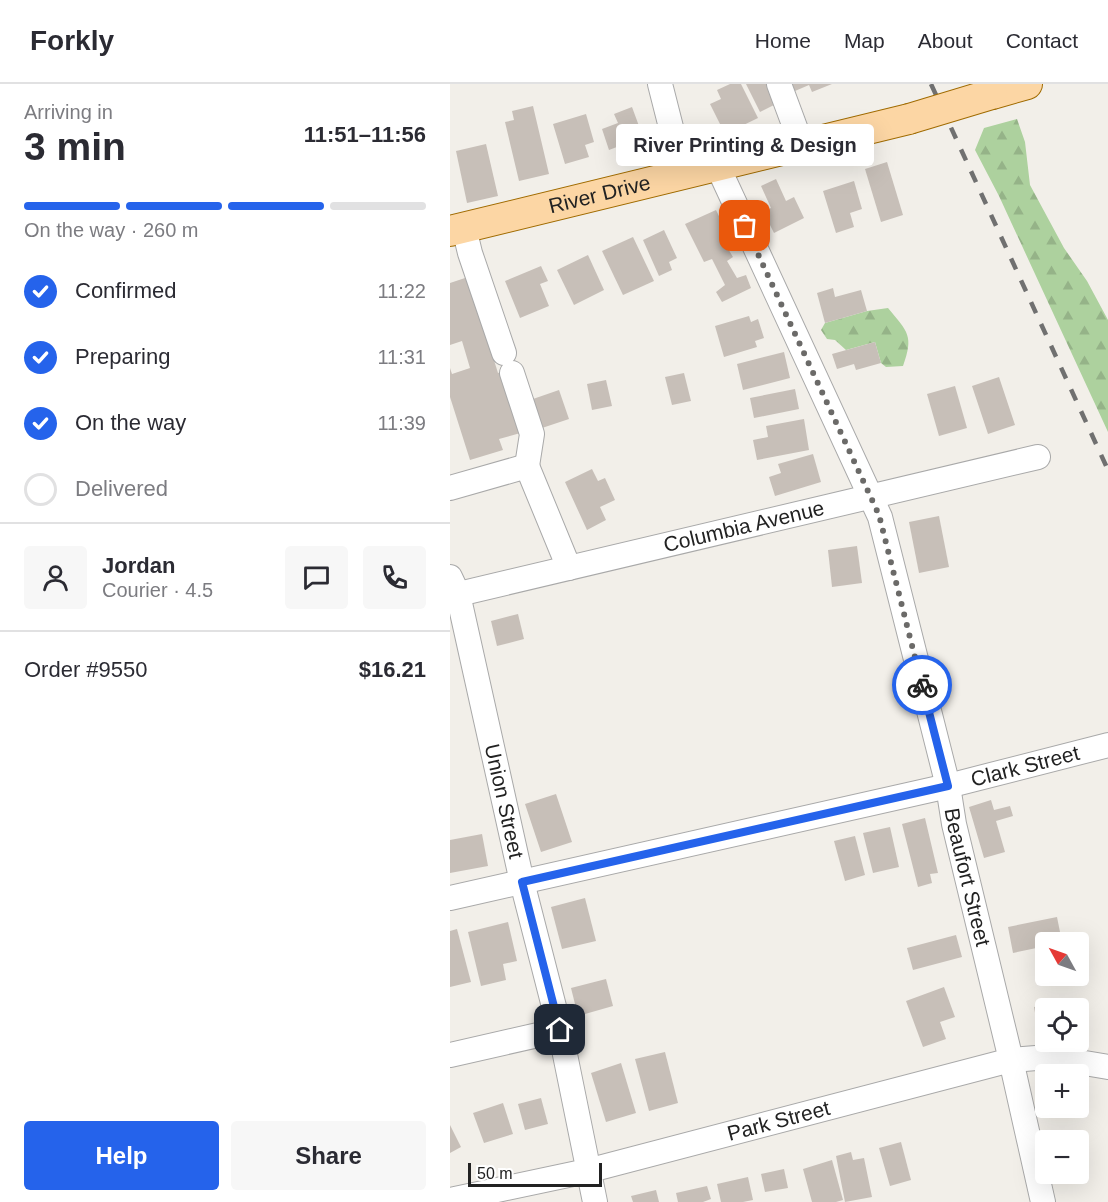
<!DOCTYPE html>
<html lang="en">
<head>
<meta charset="utf-8">
<style>
  body { margin:0; font-family:Arial,sans-serif; background:#f7f7f7; color:#2b2b33; height:100vh; display:flex; flex-direction:column; font-size:22px; white-space:nowrap }
  * { box-sizing:border-box; margin:0 }
  p { font-size:20px; color:#7c7c81 }
  .icon { flex:none; width:33px; height:33px; fill:none; stroke:currentColor; stroke-width:2; stroke-linecap:round; stroke-linejoin:round }
  .map { position:relative; flex:1; overflow:hidden }
  .panel { display:flex; flex-direction:column; background:#fff; width:450px }
  .panel>* { flex:none }
  .needle { width:39px; rotate:310deg }
  .fabs { position:absolute; left:585px; top:848px; display:grid; gap:12px }
  .fabs a { display:grid; place-items:center; width:54px; height:54px; border-radius:6px; background:#fff; box-shadow:0 6px 24px #0002; font-size:30px }
  .scale { position:absolute; left:18px; bottom:15px; width:134px; box-sizing:border-box; padding-left:6px; border:3px solid #222; border-top:0; font-size:16px; line-height:21px; white-space:nowrap; color:#222; -webkit-text-stroke:4px #fff; paint-order:stroke }
  .pin { position:absolute; display:grid; place-items:center; width:51px; height:51px; color:#fff; margin:-26px; border-radius:12px; box-shadow:0 3px 9px #0006 }
  .courier { position:absolute; display:grid; place-items:center; width:60px; height:60px; margin:-30px; border:4px solid #2563eb; border-radius:50%; background:#fff; color:#222; box-shadow:0 2px 8px #0007 }
  .bubble { position:absolute; height:42px; border-radius:6px; background:#fff; box-shadow:0 6px 24px #0002; font-size:20px; font-weight:700; line-height:42px; text-align:center }
  .headline em { font-style:normal; font-weight:700 }
  .headline div { display:flex; flex-direction:column-reverse }
  .headline { display:flex; align-items:center; justify-content:space-between; height:102px; padding:0 24px }
  h1 { font-size:39px; font-weight:700; line-height:45px }
  .bar { display:grid; grid-template-columns:repeat(4,1fr); gap:9px 6px; align-content:center; height:72px; padding:0 24px }
  .bar i { height:8px; border-radius:4px; background:#e1e1e2 }
  .bar .on { background:#2563eb }
  .bar p { grid-column:span 4 }
  .line { display:flex; align-items:center; gap:15px; padding:0 24px; border-top:2px solid #e1e1e2 }
  .line div { flex:1 }
  .round { display:grid; place-items:center; flex:none; width:63px; height:63px; border-radius:6px; background:#f7f7f7 }
  ol { padding:0 24px; list-style:none }
  li { display:flex; align-items:center; gap:18px; height:66px }
  li p { margin-inline-start:auto }
  li .icon { padding:6px; border-radius:50%; background:#2563eb; color:#fff; stroke-width:4 }
  li:last-child { color:#7c7c81 }
  li i { width:33px; height:33px; border:3px solid #e1e1e2; border-radius:50% }
  .button { display:flex; gap:12px; margin-top:auto; padding:12px 24px }
  .button a { flex:1; height:69px; border-radius:6px; background:#2563eb; color:#fff; font-size:24px; font-weight:700; line-height:69px; text-align:center }
  .button a+a { background:#f7f7f7; color:#2b2b33 }
  header { display:flex; align-items:center; gap:36px; box-sizing:border-box; height:84px; padding:0 30px; background:#fff; border-bottom:2px solid #e1e1e2 }
  header strong { font-size:28px }
  nav { display:flex; gap:33px; margin-inline-start:auto; font-size:21px }
  main { display:flex; flex:1; min-height:0 }
  .map>svg:first-child { display:block }
  .forest { fill:url(#forest-firs) }
  .building { fill:#c7bfb8 }
  .lines { fill:none; stroke-linecap:round; stroke-linejoin:round }
  .minor-casing { stroke:#a9a9a9; stroke-width:26 }
  .major-casing { stroke:#a06b00; stroke-width:32 }
  .minor { stroke:#fff; stroke-width:24 }
  .major { stroke:#fcd6a4; stroke-width:30 }
  .rail { stroke:#707070; stroke-width:4.5; stroke-dasharray:12 12; stroke-linecap:butt }
  .major-bridge-casing { stroke:#a06b00; stroke-width:32; stroke-linecap:butt }
  .major-bridge { stroke:#fcd6a4; stroke-width:30 }
  .done { stroke:#6b6a68; stroke-width:6; stroke-dasharray:0 10.8 }
  .route { stroke:#2563eb; stroke-width:8 }
  .labels { text-anchor:middle; stroke-width:6; stroke-linejoin:round; paint-order:stroke }
  .street-label { font-size:21px; fill:#222; stroke:#fff }
</style>
</head>
<body>
<header>
<strong>Forkly</strong>
<nav><a>Home</a><a>Map</a><a>About</a><a>Contact</a></nav>
</header>
<main>
<section class="panel">
<div class="headline"><div><h1>3 min</h1><p>Arriving in</p></div><em>11:51–11:56</em></div>
<div class="bar"><i class="on"></i><i class="on"></i><i class="on"></i><i></i><p>On the way · 260 m</p></div>
<ol>
<li><svg class="icon" aria-label="check" viewBox="0 0 24 24"><path d="M5 12l5 5 9-10"/></svg>Confirmed<p>11:22</p></li>
<li><svg class="icon" aria-label="check" viewBox="0 0 24 24"><path d="M5 12l5 5 9-10"/></svg>Preparing<p>11:31</p></li>
<li><svg class="icon" aria-label="check" viewBox="0 0 24 24"><path d="M5 12l5 5 9-10"/></svg>On the way<p>11:39</p></li>
<li><i></i>Delivered</li>
</ol>
<div class="line" style="height:108px"><a class="round"><svg class="icon" aria-label="person" viewBox="0 0 24 24"><circle cx="12" cy="8" r="4"/><path d="M4 21q1-7 8-7t8 7"/></svg></a><div><b>Jordan</b><p>Courier · 4.5</p></div><a class="round"><svg class="icon" aria-label="chat" viewBox="0 0 24 24"><path d="M4 5h16v11H9l-5 4z"/></svg></a><a class="round"><svg class="icon" aria-label="phone" viewBox="0 0 24 24"><path d="M5 4h4l2 5-3 2q2 4 5 5l2-3 5 2v4C11 20 4 13 5 4z"/></svg></a></div>
<div class="line" style="height:78px"><div>Order #9550</div><b>$16.21</b></div>
<div class="button"><a>Help</a><a>Share</a></div>
</section>
<div class="map">
<svg width="658" height="1118" viewBox="0 0 658 1118">
  <defs>
    <pattern id="forest-firs" width="22" height="20" patternUnits="userSpaceOnUse" patternTransform="scale(1.5)"><rect width="22" height="20" fill="#add19e"/><path d="M5 1l3.5 6h-7zM16 11l3.5 6h-7z" fill="#95b388"/></pattern>
  </defs>
  <rect width="100%" height="100%" fill="#f2efe9"/>
  <g class="forest">
    <path d="M567 35 575 58 580 101 614 164 637 197 658 236V348L549 112 525 66 534 44Z"/>
    <path d="M438 224C458 248 464 252 453 282L436 283 431 279 425 258 396 266 385 256 377 255 371 246 375 239 417 227Z"/>
  </g>
  <g class="building">
    <path d="M280 0H291L308 34 275 50 260 20 271 15 267 6Z"/>
    <path d="M296 0H324L332 17 310 28Z"/>
    <path d="M342 0H382L362 8 359 1 345 7Z"/>
    <path d="M83 22 99 90 69 97 55 38 64 36 62 27Z"/>
    <path d="M182 23 193 53 159 66 152 45 168 39 164 30Z"/>
    <path d="M136 30 144 58 135 61 139 73 115 80 103 40Z"/>
    <path d="M36 60 48 112 17 119 6 67Z"/>
    <path d="M437 78 453 131 431 138 415 85Z"/>
    <path d="M326 95 336 117 344 113 354 134 324 149 313 127 321 124 311 102Z"/>
    <path d="M404 97 412 125 400 129 404 143 386 149 373 107Z"/>
    <path d="M266 126 283 161 277 163 283 173 277 177 287 194 296 191 301 204 272 218 266 208 275 201 262 175 254 178 235 140Z"/>
    <path d="M214 146 227 174 219 178 222 186 209 192 193 156Z"/>
    <path d="M183 153 204 197 173 211 152 167Z"/>
    <path d="M138 171 154 206 124 221 107 186Z"/>
    <path d="M91 182 98 197 90 200 99 222 70 234 55 197Z"/>
    <path d="M18 193 48 289 55 287 74 348 49 355 53 366 20 376 0 313V284L2 290 20 284 12 257 0 261V199Z"/>
    <path d="M383 204 385 213 411 206 417 227 375 239 367 209Z"/>
    <path d="M299 232 301 238 308 235 314 254 305 257 307 263 274 273 265 242Z"/>
    <path d="M425 258 431 279 406 286 404 280 387 285 382 270Z"/>
    <path d="M334 268 340 294 293 306 287 280Z"/>
    <path d="M234 289 241 317 222 321 215 293Z"/>
    <path d="M549 293 565 341 538 350 522 302Z"/>
    <path d="M156 296 162 322 142 326 137 300Z"/>
    <path d="M505 302 517 344 489 352 477 310Z"/>
    <path d="M345 305 349 325 304 334 300 314Z"/>
    <path d="M109 306 119 335 92 344 83 315Z"/>
    <path d="M354 335 359 366 307 376 303 356 318 353 316 342Z"/>
    <path d="M363 370 371 398 325 412 319 393 331 389 328 380Z"/>
    <path d="M142 385 148 397 155 394 165 416 150 423 156 436 137 446 115 398Z"/>
    <path d="M489 432 499 483 469 489 459 438Z"/>
    <path d="M407 462 412 499 382 503 378 466Z"/>
    <path d="M68 530 74 555 47 562 41 537Z"/>
    <path d="M106 710 122 758 91 768 75 720Z"/>
    <path d="M541 716 544 726 560 722 563 732 546 737 555 768 534 774 519 723Z"/>
    <path d="M475 734 488 789 480 790 482 799 468 803 452 740Z"/>
    <path d="M440 743 449 783 423 789 413 749Z"/>
    <path d="M32 750 38 782 0 789V756Z"/>
    <path d="M405 752 415 791 395 797 384 757Z"/>
    <path d="M135 814 146 857 112 865 101 823Z"/>
    <path d="M607 833 612 858H596V862L563 869 558 843Z"/>
    <path d="M58 838 67 877 53 880 56 896 31 902 18 848Z"/>
    <path d="M7 845 21 898 0 903V847Z"/>
    <path d="M506 851 512 873 463 886 457 864Z"/>
    <path d="M156 895 163 922 128 932 121 904Z"/>
    <path d="M494 903 505 933 490 938 496 955 473 963 456 917Z"/>
    <path d="M629 914 633 937 628 938V924H596V944L588 946 584 923Z"/>
    <path d="M215 968 228 1019 199 1027 185 975Z"/>
    <path d="M171 979 186 1029 156 1038 141 989Z"/>
    <path d="M91 1014 98 1040 75 1046 68 1020Z"/>
    <path d="M53 1019 63 1050 34 1059 23 1029Z"/>
    <path d="M0 1041 11 1063 0 1069Z"/>
    <path d="M451 1058 461 1096 440 1102 429 1064Z"/>
    <path d="M401 1068 403 1076 414 1074 422 1113 395 1118 386 1072Z"/>
    <path d="M382 1076 393 1116 386 1118H362L353 1085Z"/>
    <path d="M334 1085 338 1104 315 1108 311 1090Z"/>
    <path d="M298 1093 303 1116 293 1118H271L267 1100Z"/>
    <path d="M257 1102 261 1115 253 1118H228L226 1109Z"/>
    <path d="M206 1106 209 1118H183L181 1112Z"/>
  </g>
  <g class="lines">
    <defs>
      <g id="minor">
        <path id="s1" d="M210 0 227 67 243 83H268L430 433 498 702 504 740 561 976 593 1118"/>
        <path d="M329 0 352 62"/>
        <path d="M14 144 20 169 54 269"/>
        <path d="M62 289 82 350 77 382"/>
        <path d="M0 404 77 382 119 484"/>
        <path id="s2" d="M0 493 8 510 72 798 110 946 145 1118"/>
        <path id="s3" d="M0 512 588 373"/>
        <path id="s4" d="M0 814 498 702 658 661"/>
        <path d="M0 971 110 946"/>
        <path id="s5" d="M0 1116 137 1087 561 976 599 973 658 983"/>
      </g>
      <g id="major">
        <path d="M542 10 577 0"/>
        <path id="s6" d="M0 147 459 35"/>
      </g>
    </defs>
    <use href="#minor" class="minor-casing"/>
    <use href="#major" class="major-casing"/>
    <use href="#minor" class="minor"/>
    <use href="#major" class="major"/>
    <path class="rail" d="M481 0 658 386"/>
    <defs>
      <path id="major-bridge" d="M459 35 542 10"/>
    </defs>
    <use href="#major-bridge" class="major-bridge-casing"/>
    <use href="#major-bridge" class="major-bridge"/>
  </g>
  <g class="lines">
    <path class="done" d="M295 142 429 431 472 601"/>
    <path class="route" d="M110 946 72 798 498 702 472 601"/>
  </g>
  <g class="labels">
    <g class="street-label">
      <text dy="7" stroke="none"><textPath href="#s6" startOffset="154">River Drive</textPath></text>
      <text dy="7" stroke="none"><textPath href="#s3" startOffset="302">Columbia Avenue</textPath></text>
      <text dy="7" stroke="none"><textPath href="#s4" startOffset="590">Clark Street</textPath></text>
      <text dy="7" stroke="none"><textPath href="#s2" startOffset="231">Union Street</textPath></text>
      <text dy="7" stroke="none"><textPath href="#s1" startOffset="873">Beaufort Street</textPath></text>
      <text dy="7" stroke="none"><textPath href="#s5" startOffset="338">Park Street</textPath></text>
    </g>
  </g>
</svg>
<div class="fabs">
<a><svg class="needle" viewBox="-14 -14 28 28"><path d="M0-13l5 13h-10z" fill="#e53935"/><path d="M0 13l5-13h-10z" fill="#7c7c81"/></svg></a>
<a><svg class="icon" aria-label="locate" viewBox="0 0 24 24"><circle cx="12" cy="12" r="6"/><path d="M12 2v4M12 18v4M2 12h4M18 12h4"/></svg></a>
<a>+</a>
<a>−</a>
</div>
<div class="scale">50 m</div>
<div class="pin" style="left:295px;top:142px;background:#ea580c"><svg class="icon" aria-label="bag" viewBox="0 0 24 24"><path d="M5 8h14l-1 12H6zM9 8a3 3 0 0 1 6 0"/></svg></div>
<div class="pin" style="left:110px;top:946px;background:#1f2937"><svg class="icon" aria-label="home" viewBox="0 0 24 24"><path d="M3 11l9-7 9 7M6 9v11h12V9"/></svg></div>
<div class="courier" style="left:472px;top:601px"><svg class="icon" aria-label="bike" viewBox="0 0 24 24"><circle cx="6" cy="16" r="4"/><circle cx="18" cy="16" r="4"/><path d="M6 16l4-8h5l3 8M10 8l3 8H6M13 5h3"/></svg></div>
<div class="bubble" style="left:166px;top:40px;width:258px">River Printing &amp; Design</div>
</div>
</main>
</body>
</html>
